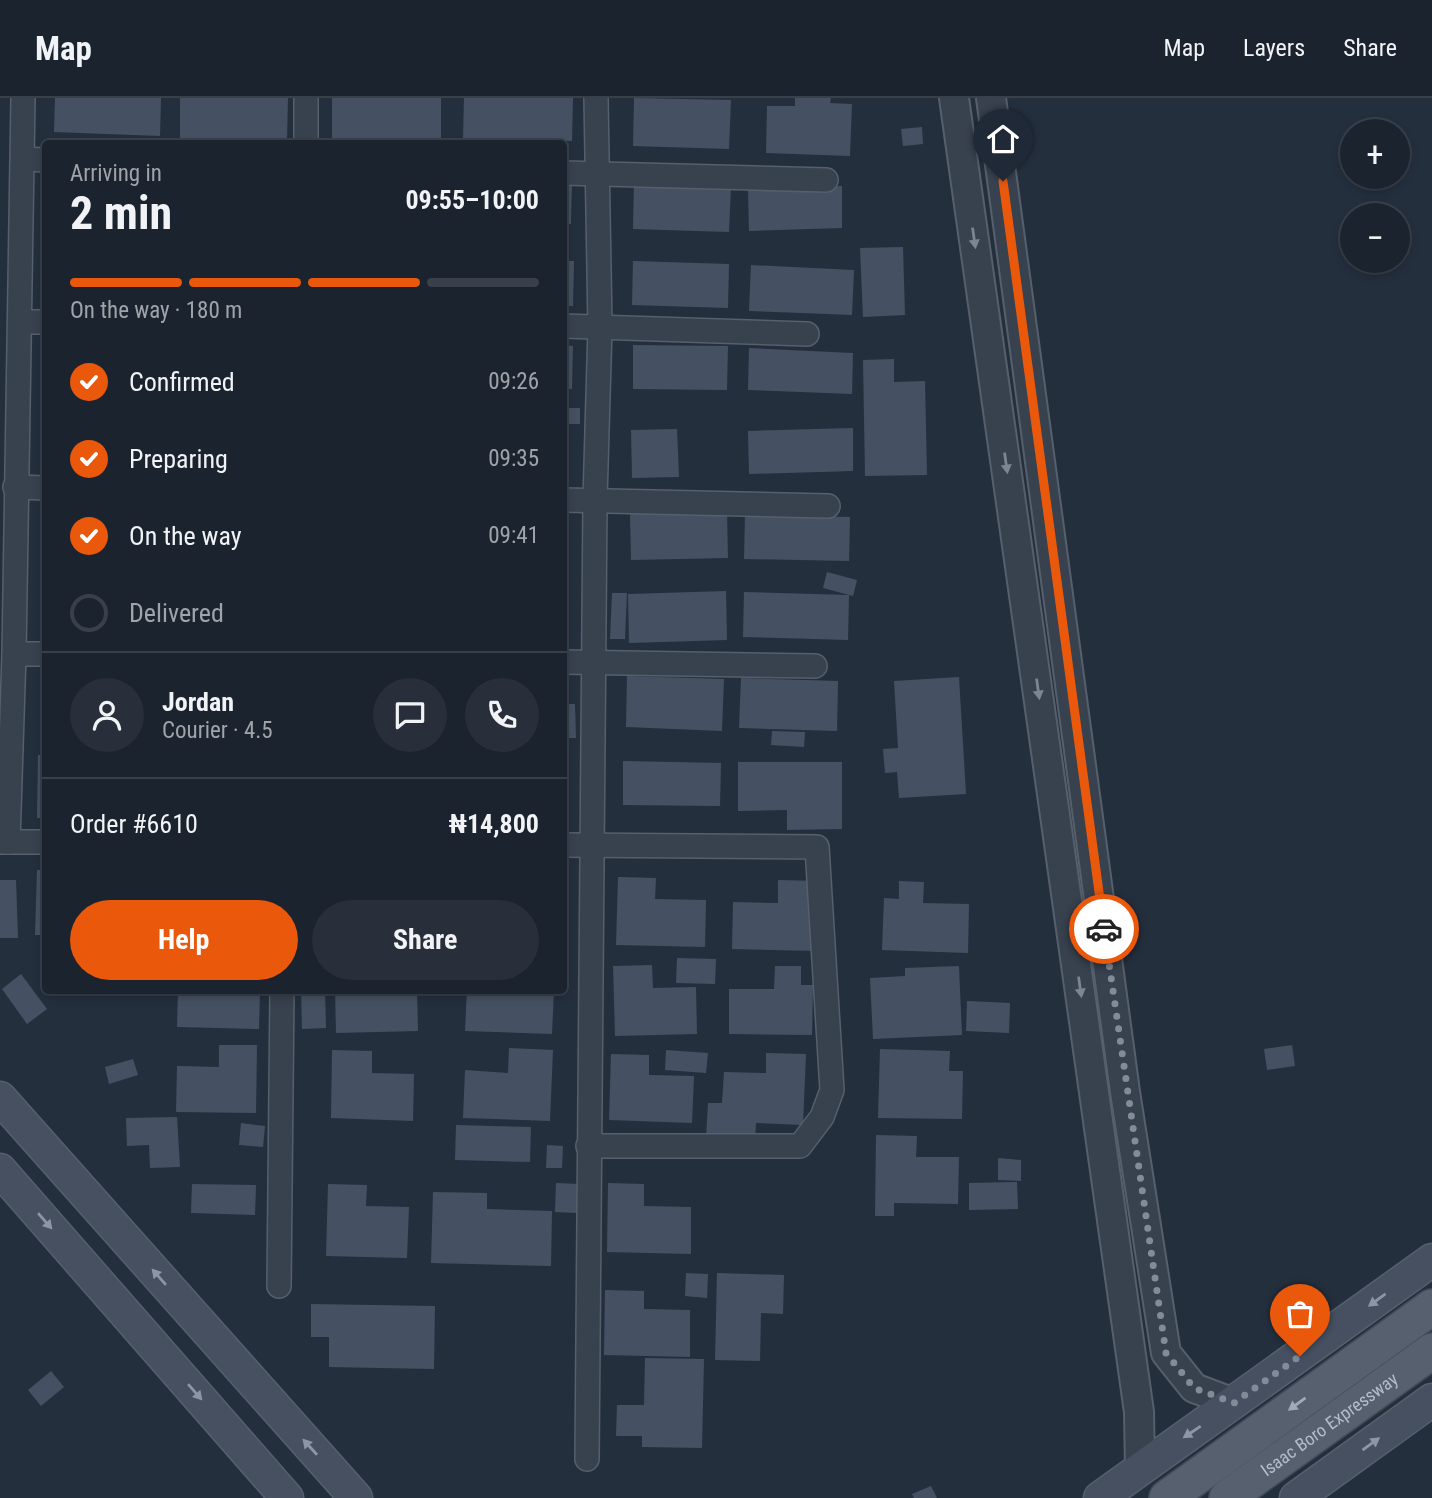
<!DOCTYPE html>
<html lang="en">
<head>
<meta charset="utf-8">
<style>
  body { margin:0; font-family:"Roboto Condensed",sans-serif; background:#282f3a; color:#f1f3f6; height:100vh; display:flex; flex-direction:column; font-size:26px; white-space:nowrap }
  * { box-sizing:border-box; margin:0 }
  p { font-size:23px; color:#a0a4aa }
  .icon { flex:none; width:38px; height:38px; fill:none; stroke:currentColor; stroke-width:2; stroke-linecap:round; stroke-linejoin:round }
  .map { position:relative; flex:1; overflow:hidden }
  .drawer { position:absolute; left:42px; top:42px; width:525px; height:854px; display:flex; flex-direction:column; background:#1b232e; border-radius:7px; box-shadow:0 4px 10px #0003,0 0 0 2px #39404a }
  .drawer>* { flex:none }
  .buttons { position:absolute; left:1340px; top:21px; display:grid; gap:14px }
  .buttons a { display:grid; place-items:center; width:70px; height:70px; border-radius:50%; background:#1b232e; box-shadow:0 4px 10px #0003,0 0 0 2px #39404a; font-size:35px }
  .pin { position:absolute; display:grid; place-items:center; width:60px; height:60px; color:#fff; margin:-72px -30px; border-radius:50% 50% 50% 0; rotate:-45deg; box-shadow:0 0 7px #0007 }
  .pin .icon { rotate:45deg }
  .courier { position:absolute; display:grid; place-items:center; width:70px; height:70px; margin:-35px; border:5px solid #ea580c; border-radius:50%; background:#fff; color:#222; box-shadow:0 2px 9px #0007 }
  .summary em { font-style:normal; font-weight:700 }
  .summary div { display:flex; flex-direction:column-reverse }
  .summary { display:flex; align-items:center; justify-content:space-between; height:119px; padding:0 28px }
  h1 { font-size:46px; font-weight:700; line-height:52px }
  .bar { display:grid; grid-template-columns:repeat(4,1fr); gap:10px 7px; align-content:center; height:84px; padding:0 28px }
  .bar i { height:9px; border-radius:5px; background:#39404a }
  .bar .selected { background:#ea580c }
  .bar p { grid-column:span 4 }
  .line { display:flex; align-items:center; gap:18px; padding:0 28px; border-top:2px solid #39404a }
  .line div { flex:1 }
  .round { display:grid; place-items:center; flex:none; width:74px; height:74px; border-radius:37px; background:#282f3a }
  ol { padding:0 28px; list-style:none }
  li { display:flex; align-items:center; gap:21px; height:77px }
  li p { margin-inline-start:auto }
  li .icon { padding:7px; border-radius:50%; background:#ea580c; color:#fff; stroke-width:4 }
  li:last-child { color:#a0a4aa }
  li i { width:38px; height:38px; border:4px solid #39404a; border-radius:50% }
  .button { display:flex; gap:14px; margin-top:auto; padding:14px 28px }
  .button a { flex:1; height:80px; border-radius:42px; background:#ea580c; color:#fff; font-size:28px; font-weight:700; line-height:80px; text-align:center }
  .button a+a { background:#282f3a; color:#f1f3f6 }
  header { display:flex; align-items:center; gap:42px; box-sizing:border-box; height:98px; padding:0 35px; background:#1b232e; border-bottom:2px solid #39404a }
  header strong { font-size:33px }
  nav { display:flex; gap:38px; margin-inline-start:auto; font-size:24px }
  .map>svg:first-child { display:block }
  .building { fill:#455162 }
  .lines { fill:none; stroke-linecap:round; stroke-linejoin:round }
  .minor-casing { stroke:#565f6c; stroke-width:26 }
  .tertiary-casing { stroke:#565f6c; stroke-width:32 }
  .secondary-casing { stroke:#565f6c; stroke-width:35 }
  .primary-casing { stroke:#414a57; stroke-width:38 }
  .minor { stroke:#38414e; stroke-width:23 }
  .tertiary { stroke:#38414e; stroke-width:28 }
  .secondary { stroke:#465061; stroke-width:32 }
  .primary { stroke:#56606e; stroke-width:35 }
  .oneway { fill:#7c8592 }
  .oneway2 { fill:#8e96a5 }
  .oneway3 { fill:#a1aab7 }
  .done { stroke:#828b98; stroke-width:7; stroke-dasharray:0 12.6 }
  .route { stroke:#ea580c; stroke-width:9 }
  .labels { text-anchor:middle; stroke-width:6; stroke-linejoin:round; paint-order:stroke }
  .street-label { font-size:18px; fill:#b4bcc9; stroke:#1d2633 }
</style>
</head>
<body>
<header>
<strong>Map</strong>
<nav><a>Map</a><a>Layers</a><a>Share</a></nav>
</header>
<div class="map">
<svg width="1432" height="1400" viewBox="0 0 1432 1400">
  <rect width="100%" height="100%" fill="#242f3e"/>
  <g class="building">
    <path d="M55 0H161L160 38 54 34Z"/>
    <path d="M180 0H288L287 42 180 40Z"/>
    <path d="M332 0H441V44L332 45Z"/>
    <path d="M464 0H573L572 43 463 41Z"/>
    <path d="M634 0 731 2 729 51 633 48Z"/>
    <path d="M795 0H831L830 5 852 6 850 58 766 55 767 8H795Z"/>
    <path d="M922 29 923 46 903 48 901 31Z"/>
    <path d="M564 82H572L571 126H564Z"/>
    <path d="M634 84 731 88 729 134 633 131Z"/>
    <path d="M842 88V130L749 133 748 90Z"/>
    <path d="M903 149 905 217 863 219 860 150Z"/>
    <path d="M564 163H574L573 208H564Z"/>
    <path d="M633 163 729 166 728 210 632 207Z"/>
    <path d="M751 167 854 172 852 217 749 213Z"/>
    <path d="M564 247 573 248 572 291H564Z"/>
    <path d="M633 247 728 248 727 292 633 291Z"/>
    <path d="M749 250 853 255 852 296 748 292Z"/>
    <path d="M894 261V284L925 283 927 377 865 378 863 262Z"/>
    <rect x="564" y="310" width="16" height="16"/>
    <path d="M564 328H569L568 374H564Z"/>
    <path d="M853 330V373L749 376 748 333Z"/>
    <path d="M677 331 679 379 632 380 631 332Z"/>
    <path d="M727 414 728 460 631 462 630 416Z"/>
    <path d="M745 417 850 419 849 463 744 461Z"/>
    <path d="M827 474 857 482 853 498 823 490Z"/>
    <path d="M726 493 727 542 629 545 628 496Z"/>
    <path d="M744 494 849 497 848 542 743 539Z"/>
    <path d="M612 495H627L625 541H610Z"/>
    <path d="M46 561V628H43L42 562Z"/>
    <path d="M627 578 724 581 722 633 626 629Z"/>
    <path d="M959 579 966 696 899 700 897 674 885 675 883 651 898 650 894 583Z"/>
    <path d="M741 580 838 583 837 633 739 630Z"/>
    <path d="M564 606H575L576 640H564Z"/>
    <path d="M772 633 805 634 804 649 771 647Z"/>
    <path d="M38 657H46V720H37Z"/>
    <path d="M623 663 721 665 720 708 623 707Z"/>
    <path d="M738 664H842V731L787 732V712L738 713Z"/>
    <path d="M37 772H46V837H35Z"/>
    <path d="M618 779 656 780 655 801 706 802 705 849 616 847Z"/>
    <path d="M0 782H16L18 840H0Z"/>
    <path d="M778 782 818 783 816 853 732 851 733 804 778 805Z"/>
    <path d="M899 783 924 784 923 805 969 806 968 855 882 852 884 800 899 801Z"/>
    <path d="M677 860 716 861 715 886 676 885Z"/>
    <path d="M652 867 653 890 696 889 697 936 615 938 613 868Z"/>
    <path d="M775 868H801V887H813L812 937 729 936V891H774Z"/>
    <path d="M959 868 962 937 873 941 870 880 905 878V870Z"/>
    <path d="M21 876 47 911 27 926 2 891Z"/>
    <path d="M178 892H260L259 931 177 929Z"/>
    <path d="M301 892H325L326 930 302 931Z"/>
    <path d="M335 892H417L418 933 336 935Z"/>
    <path d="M467 892H554L552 936 465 933Z"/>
    <path d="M967 903 1010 905 1009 935 966 933Z"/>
    <path d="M219 947H257L256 1015 176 1014 177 968 219 969Z"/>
    <path d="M1292 947 1295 968 1267 972 1264 951Z"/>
    <path d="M509 950 553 952 550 1023 463 1020 465 972 508 975Z"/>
    <path d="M880 951 950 953 949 973H963L962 1021 878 1020Z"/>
    <path d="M332 952 372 953V975L414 976 413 1023 331 1020Z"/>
    <path d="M666 952 708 955 706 975 665 972Z"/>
    <path d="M766 955 806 956 803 1027 756 1025 755 1042 706 1040 708 1005H722L724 974 766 975Z"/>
    <path d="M611 956 649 957V977L694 978 692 1025 609 1022Z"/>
    <path d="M133 961 138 977 109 986 105 969Z"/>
    <path d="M177 1019 180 1069 150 1070 149 1047 127 1048 126 1020Z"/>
    <path d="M241 1025 265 1028 263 1049 239 1047Z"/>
    <path d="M456 1027 531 1029 530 1064 455 1062Z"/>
    <path d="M876 1037 917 1038 916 1059H959L958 1106 894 1105V1118H875Z"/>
    <path d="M547 1047 563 1048 562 1070H546Z"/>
    <path d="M998 1060 1021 1062V1083L998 1082Z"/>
    <path d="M1017 1084 1018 1111 969 1112V1085Z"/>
    <path d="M556 1085 579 1086 577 1115 555 1114Z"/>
    <path d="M608 1085 644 1086V1108L691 1109V1156L607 1154Z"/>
    <path d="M192 1086 256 1087 255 1117 191 1115Z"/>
    <path d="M328 1086 367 1087 366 1108 409 1109 407 1160 326 1158Z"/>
    <path d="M433 1094 487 1095V1111L552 1113 551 1168 431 1165Z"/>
    <path d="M686 1175 708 1176 707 1200 685 1198Z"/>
    <path d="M717 1175 784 1177 783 1216 761 1215 760 1263 715 1262Z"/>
    <path d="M605 1192 644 1193V1211L690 1212V1259L604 1257Z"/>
    <path d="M311 1206 435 1208 434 1271 329 1269V1239H311Z"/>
    <path d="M645 1260 704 1261 702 1350 642 1349V1338H616L617 1307H644Z"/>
    <path d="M51 1273 64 1289 41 1308 28 1292Z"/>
    <path d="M931 1388 937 1400H914L912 1396Z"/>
  </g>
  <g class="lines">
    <defs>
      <g id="minor">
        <path d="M306 46V0"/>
        <path d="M24 61 46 62"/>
        <path d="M564 75 826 82"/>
        <path d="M20 224H46"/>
        <path d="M564 228 807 236"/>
        <path d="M15 389 46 390"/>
        <path d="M564 402 828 408"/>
        <path d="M14 556H46"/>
        <path d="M564 564 815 568"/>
        <path d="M0 744H46"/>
        <path d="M8 744 14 556 23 0"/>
        <path d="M564 747 817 749 832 992 822 1019 800 1048H588"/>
        <path d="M279 1188 282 892"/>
        <path d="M587 1361 595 402 600 229 596 0"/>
      </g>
      <g id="tertiary">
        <path d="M954 0 1139 1314 1140 1370"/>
        <path d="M991 0 1125 994 1166 1255 1194 1290 1234 1305"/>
      </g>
      <g id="secondary">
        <path d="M0 1000 356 1400"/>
        <path d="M0 1072 287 1400"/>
        <path d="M1100 1400 1432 1162"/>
        <path d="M1296 1400 1432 1302"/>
      </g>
      <g id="primary">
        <path d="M1167 1400 1432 1209"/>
        <path id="s1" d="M1227 1400 1432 1253"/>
      </g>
    </defs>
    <use href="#minor" class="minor-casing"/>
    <use href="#tertiary" class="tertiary-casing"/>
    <use href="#secondary" class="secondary-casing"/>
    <use href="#primary" class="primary-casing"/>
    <use href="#minor" class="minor"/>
    <use href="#tertiary" class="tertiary"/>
    <use href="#secondary" class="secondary"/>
    <use href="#primary" class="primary"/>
  </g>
  <defs><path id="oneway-solid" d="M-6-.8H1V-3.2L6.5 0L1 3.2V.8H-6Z" transform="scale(1.75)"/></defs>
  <g class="oneway">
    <use href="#oneway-solid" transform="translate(974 140) rotate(82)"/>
    <use href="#oneway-solid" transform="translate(1006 365) rotate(82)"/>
    <use href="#oneway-solid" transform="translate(1038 591) rotate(82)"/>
    <use href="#oneway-solid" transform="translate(1080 889) rotate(82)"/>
  </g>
  <g class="oneway2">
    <use href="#oneway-solid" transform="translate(45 1123) rotate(49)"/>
    <use href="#oneway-solid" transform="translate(159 1179) rotate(-131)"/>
    <use href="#oneway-solid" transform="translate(1377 1202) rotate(144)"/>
    <use href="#oneway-solid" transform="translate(195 1294) rotate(49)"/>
    <use href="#oneway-solid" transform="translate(1192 1334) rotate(146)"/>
    <use href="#oneway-solid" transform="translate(1371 1346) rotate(-36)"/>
    <use href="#oneway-solid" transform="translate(310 1349) rotate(-132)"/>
  </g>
  <use class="oneway3" href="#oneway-solid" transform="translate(1297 1306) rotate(144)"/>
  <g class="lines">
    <path class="done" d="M1104 831 1166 1255 1194 1290 1234 1305 1300 1258"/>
    <path class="route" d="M1003 83 1104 831"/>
  </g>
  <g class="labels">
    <g class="street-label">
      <text dy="6" stroke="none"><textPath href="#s1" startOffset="126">Isaac Boro Expressway</textPath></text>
    </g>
  </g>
</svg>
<div class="buttons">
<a>+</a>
<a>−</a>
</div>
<div class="pin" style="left:1300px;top:1258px;background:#ea580c"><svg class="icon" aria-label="bag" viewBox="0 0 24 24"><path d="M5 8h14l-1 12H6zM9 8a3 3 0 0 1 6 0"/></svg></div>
<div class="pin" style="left:1003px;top:83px;background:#1f2937"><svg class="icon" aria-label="home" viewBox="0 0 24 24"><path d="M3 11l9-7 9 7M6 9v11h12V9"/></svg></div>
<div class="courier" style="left:1104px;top:831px"><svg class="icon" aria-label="car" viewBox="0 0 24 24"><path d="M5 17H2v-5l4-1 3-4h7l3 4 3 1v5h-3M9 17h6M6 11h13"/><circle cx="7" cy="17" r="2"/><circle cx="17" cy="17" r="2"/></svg></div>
<section class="drawer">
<div class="summary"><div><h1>2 min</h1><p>Arriving in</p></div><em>09:55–10:00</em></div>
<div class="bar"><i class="selected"></i><i class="selected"></i><i class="selected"></i><i></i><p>On the way · 180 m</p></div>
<ol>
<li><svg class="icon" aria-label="check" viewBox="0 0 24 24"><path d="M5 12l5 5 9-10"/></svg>Confirmed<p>09:26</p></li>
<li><svg class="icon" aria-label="check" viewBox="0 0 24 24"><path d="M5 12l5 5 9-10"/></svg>Preparing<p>09:35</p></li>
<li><svg class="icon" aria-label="check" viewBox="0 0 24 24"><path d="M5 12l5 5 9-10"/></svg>On the way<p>09:41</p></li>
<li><i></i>Delivered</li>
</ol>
<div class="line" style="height:126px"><a class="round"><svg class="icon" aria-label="person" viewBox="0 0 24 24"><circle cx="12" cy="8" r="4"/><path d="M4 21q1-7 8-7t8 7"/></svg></a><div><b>Jordan</b><p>Courier · 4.5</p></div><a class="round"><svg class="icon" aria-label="chat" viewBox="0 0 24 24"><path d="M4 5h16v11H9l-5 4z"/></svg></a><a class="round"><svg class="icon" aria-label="phone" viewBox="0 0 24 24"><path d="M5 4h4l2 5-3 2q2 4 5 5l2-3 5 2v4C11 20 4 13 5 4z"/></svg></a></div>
<div class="line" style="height:91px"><div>Order #6610</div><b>₦14,800</b></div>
<div class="button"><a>Help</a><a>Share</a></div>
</section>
</div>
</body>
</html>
